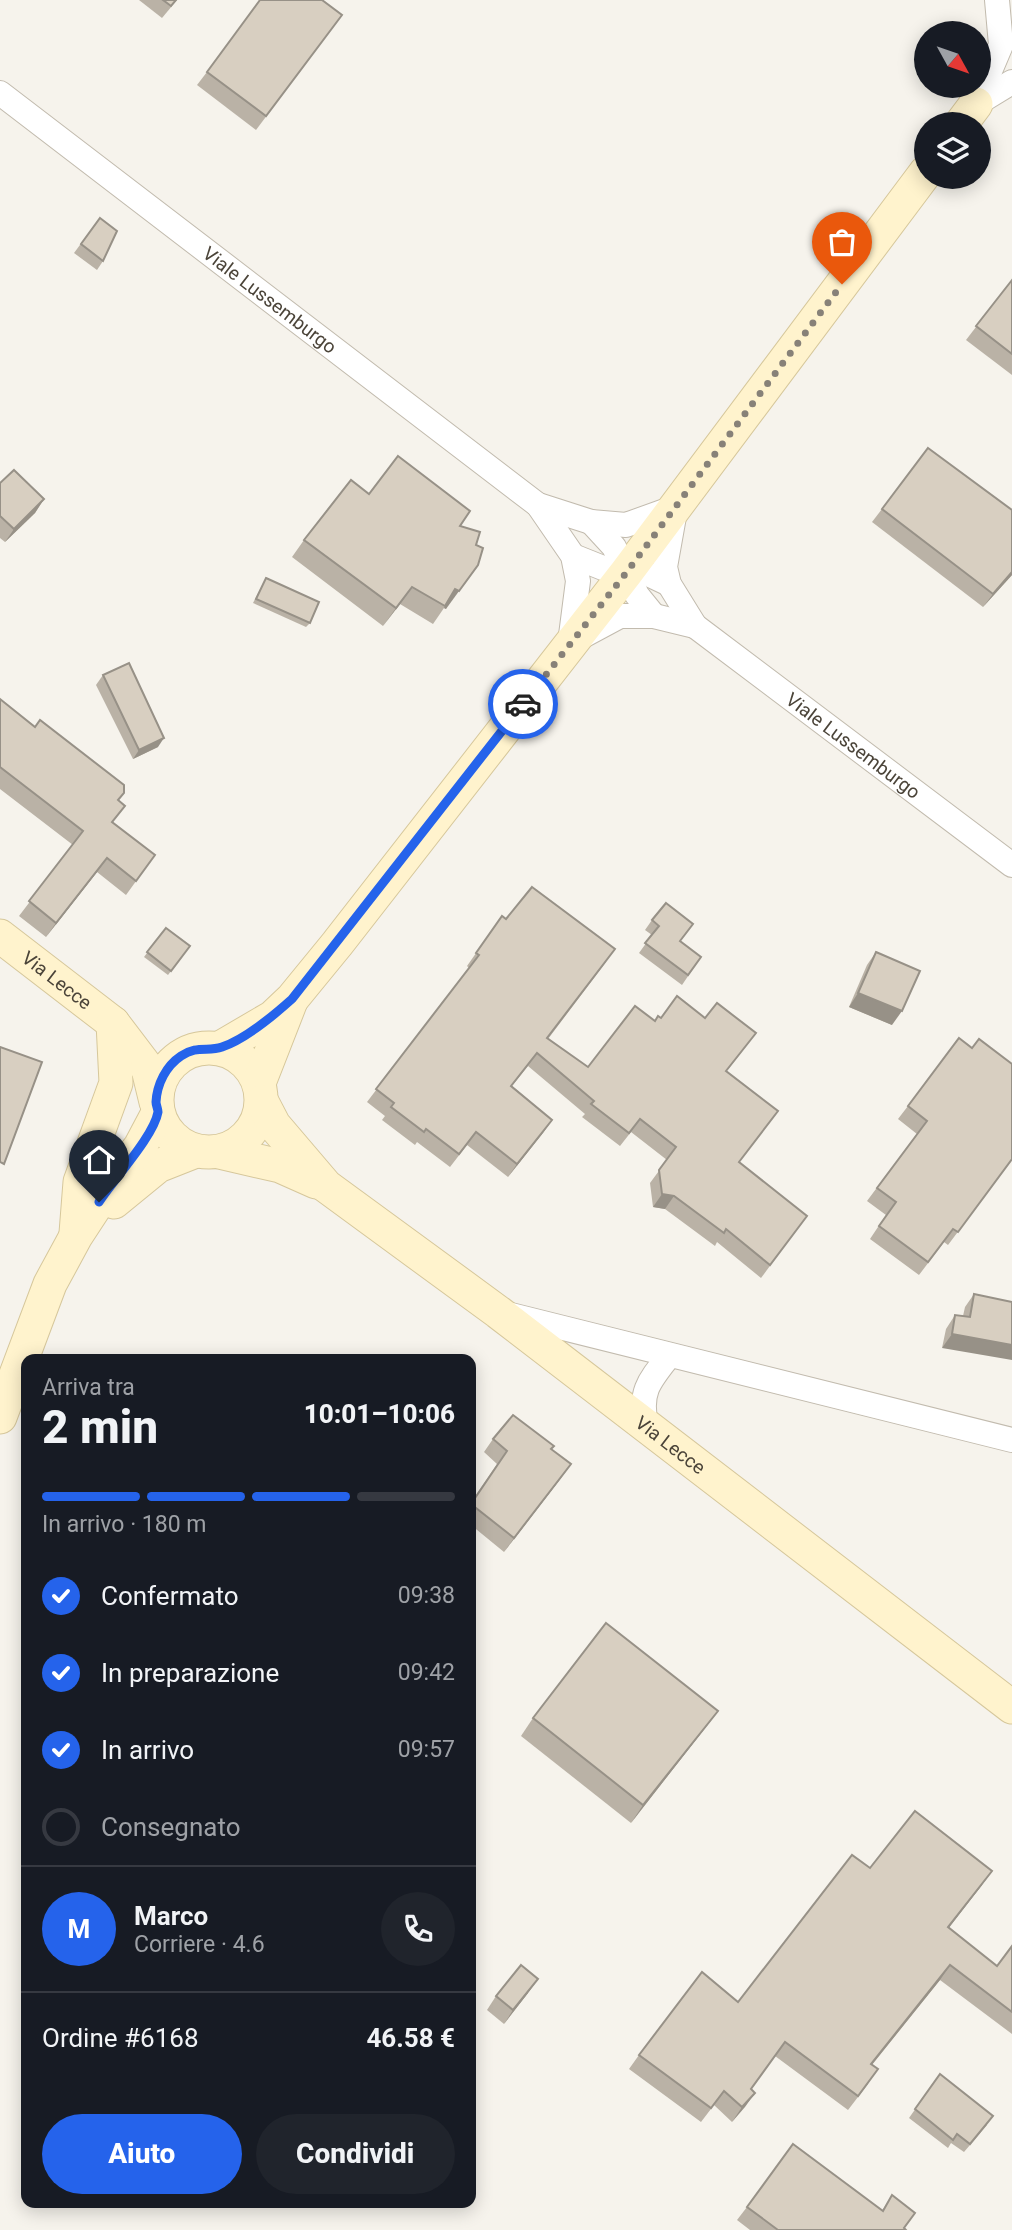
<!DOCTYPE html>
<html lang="it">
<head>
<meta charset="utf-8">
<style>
  body { margin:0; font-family:Roboto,sans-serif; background:#20242c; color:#f1f3f6; height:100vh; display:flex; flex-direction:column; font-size:26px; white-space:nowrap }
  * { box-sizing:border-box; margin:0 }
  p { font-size:23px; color:#9ea1a6 }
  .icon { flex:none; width:38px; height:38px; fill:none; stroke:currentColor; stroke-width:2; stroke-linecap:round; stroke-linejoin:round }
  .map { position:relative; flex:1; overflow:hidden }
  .drawer { position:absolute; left:21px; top:1354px; width:455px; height:854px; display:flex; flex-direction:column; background:#171b24; border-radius:14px; box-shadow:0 4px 18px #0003 }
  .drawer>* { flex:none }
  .needle { width:46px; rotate:130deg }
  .buttons { position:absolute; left:914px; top:21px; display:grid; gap:14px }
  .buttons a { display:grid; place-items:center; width:77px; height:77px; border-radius:50%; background:#171b24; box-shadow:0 4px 18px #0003; font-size:35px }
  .pin { position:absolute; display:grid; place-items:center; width:60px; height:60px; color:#fff; margin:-72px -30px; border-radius:50% 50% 50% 0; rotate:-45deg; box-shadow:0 0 7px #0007 }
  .pin .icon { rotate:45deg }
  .courier { position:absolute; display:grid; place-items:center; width:70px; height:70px; margin:-35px; border:5px solid #2563eb; border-radius:50%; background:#fff; color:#222; box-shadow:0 2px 9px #0007 }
  .summary em { font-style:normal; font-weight:800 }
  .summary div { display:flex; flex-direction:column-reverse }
  .summary { display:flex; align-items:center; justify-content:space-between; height:119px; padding:0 21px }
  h1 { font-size:46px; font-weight:800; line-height:52px }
  .bar { display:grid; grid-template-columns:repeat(4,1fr); gap:10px 7px; align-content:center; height:84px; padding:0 21px }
  .bar i { height:9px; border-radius:5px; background:#363941 }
  .bar .active { background:#2563eb }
  .bar p { grid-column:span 4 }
  .line { display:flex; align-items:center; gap:18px; padding:0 21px; border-top:2px solid #363941 }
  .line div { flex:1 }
  .round { display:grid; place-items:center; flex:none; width:74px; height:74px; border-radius:37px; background:#20242c }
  ol { padding:0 21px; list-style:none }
  li { display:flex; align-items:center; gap:21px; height:77px }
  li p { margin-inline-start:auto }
  li .icon { padding:7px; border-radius:50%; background:#2563eb; color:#fff; stroke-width:4 }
  li:last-child { color:#9ea1a6 }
  li i { width:38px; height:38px; border:4px solid #363941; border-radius:50% }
  .primary-button { display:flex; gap:14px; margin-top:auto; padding:14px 21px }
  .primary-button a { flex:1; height:80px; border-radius:42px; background:#2563eb; color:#fff; font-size:28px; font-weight:800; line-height:80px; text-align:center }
  .primary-button a+a { background:#20242c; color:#f1f3f6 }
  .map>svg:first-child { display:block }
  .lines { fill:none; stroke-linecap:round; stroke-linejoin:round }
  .street-casing { stroke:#c2bbae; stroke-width:26 }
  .secondary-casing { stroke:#d6c79b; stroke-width:35 }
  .street { stroke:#fff; stroke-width:24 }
  .secondary { stroke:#fff3cd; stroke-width:33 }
  .wall { fill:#bab2a6 }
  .shaded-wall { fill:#979187 }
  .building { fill:#d8cfc1; stroke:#979187; stroke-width:2 }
  .done { stroke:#878178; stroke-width:7; stroke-dasharray:0 12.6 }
  .route { stroke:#2563eb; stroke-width:9 }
  .labels { text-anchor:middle; stroke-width:5; stroke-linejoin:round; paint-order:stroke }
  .street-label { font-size:19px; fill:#4b4439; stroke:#fff }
</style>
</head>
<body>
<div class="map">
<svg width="1012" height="2230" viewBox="0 0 1012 2230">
  <rect width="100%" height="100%" fill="#f6f3ec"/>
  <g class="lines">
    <defs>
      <g id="street">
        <path id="s1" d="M0 93 538 505 573 556 578 581 570 643"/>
        <path d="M976 104 1001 45 997 0"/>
        <path d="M976 104 1012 82"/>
        <path d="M538 505 591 522 626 525 676 507"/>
        <path id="s2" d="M675 511 665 567 669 584 695 626 1012 865"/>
        <path d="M591 522 614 547 637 595 654 616"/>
        <path d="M573 556 603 568 626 573 648 574 669 584"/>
        <path d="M579 638 620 616H654L695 626"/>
        <path d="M507 1314 1012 1440"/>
        <path d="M646 1425C639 1392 649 1381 669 1356"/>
      </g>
      <g id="secondary">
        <path d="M961 124 976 104"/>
        <path id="s3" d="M0 936 113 1023 148 1069 156 1102"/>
        <circle cx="209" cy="1100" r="52"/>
        <path d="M220 1048 273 1017 292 999 337 944 626 573 926 172"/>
        <path d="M259 1083 291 1001"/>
        <path id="s4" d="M262 1102 274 1125 326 1186 498 1312 1012 1707"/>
        <path d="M219 1152 280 1166 316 1182"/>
        <path d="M114 1202 158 1166 196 1151"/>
        <path d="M76 1233 80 1182 116 1083 113 1023"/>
        <path d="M0 1417 50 1284 76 1236 110 1184 140 1147 158 1113"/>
      </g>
    </defs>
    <use href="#street" class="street-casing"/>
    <use href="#secondary" class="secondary-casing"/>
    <use href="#street" class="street"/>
    <use href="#secondary" class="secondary"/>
  </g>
  <g class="wall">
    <path d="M139 0H177L162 18Z"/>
    <path d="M342 15 256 130 197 85 207 72Z"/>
    <path d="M100 218 103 261 97 270 74 253Z"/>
    <path d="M1012 280V375L966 340Z"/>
    <path d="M0 483 44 499 35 513 5 542 0 538Z"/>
    <path d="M882 509 1012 510V575L983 607 872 522Z"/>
    <path d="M460 526 446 609 444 608 433 624 400 604 383 626 292 557 304 540Z"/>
    <path d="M266 578 310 623 306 627 253 603Z"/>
    <path d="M103 675 158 747 133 759 96 685Z"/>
    <path d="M0 699 118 800 113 823 155 855 126 895 97 872 46 937 19 916 73 845 0 789Z"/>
    <path d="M502 916 506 919 606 962 548 1039 588 1067 655 1021 661 1018H705L756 1033 726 1072 768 1124 739 1162 807 1216 761 1278 717 1242 715 1246 665 1209 653 1207 650 1183 667 1160 631 1132 620 1146 582 1117 585 1114 528 1066 512 1086 552 1120 508 1177 467 1145 450 1167 417 1142 415 1145 382 1120 385 1116 367 1102 469 968 467 966Z"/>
    <path d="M652 920 701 957 682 985 639 953 652 935 645 930Z"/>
    <path d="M166 928 190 946 168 975 144 957Z"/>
    <path d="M876 952 892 1025 849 1007 867 965Z"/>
    <path d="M908 1106 1012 1160 948 1245 944 1242 919 1275 870 1239 886 1215 867 1201 917 1134 898 1119Z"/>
    <path d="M974 1294 1012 1302 942 1348 946 1329 955 1315 963 1316 965 1307Z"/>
    <path d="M493 1439 552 1449 561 1478 504 1552 471 1525V1502L497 1464 484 1452Z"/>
    <path d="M718 1711 705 1728 631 1823 521 1736 533 1718Z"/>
    <path d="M870 1868 982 1885 948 1928 997 1966 1012 1946V2034L940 1980 872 2065 868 2084 848 2110 775 2056 751 2089 755 2093 732 2122 714 2105 701 2122 629 2069 639 2055 738 2002Z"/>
    <path d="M528 1993 504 2024 487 2010 496 1996Z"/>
    <path d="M940 2074 987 2125 964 2152 951 2143 948 2148 909 2118Z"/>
    <path d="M892 2195 904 2229 906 2230H750L737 2220 747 2207 882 2211Z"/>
  </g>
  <g class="shaded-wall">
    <path d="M44 499 35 513 5 542 14 529Z"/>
    <path d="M478 565 446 609 444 608 455 589Z"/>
    <path d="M1012 572V575L983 607 993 594Z"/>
    <path d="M412 587 400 604 383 626 396 608Z"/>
    <path d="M164 738 158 747 133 759 139 750Z"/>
    <path d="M107 858 97 872 46 937 56 923Z"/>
    <path d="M858 993 902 1011 892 1025 849 1007Z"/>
    <path d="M552 1120 543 1133 508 1177 517 1164Z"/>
    <path d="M662 1194 674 1196 665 1209 653 1207Z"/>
    <path d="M952 1334 1012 1345V1360L942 1348Z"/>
    <path d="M571 1464 561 1478 504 1552 514 1538Z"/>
    <path d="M718 1711 705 1728 631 1823 643 1805Z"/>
    <path d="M992 1871 982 1885 938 1942 948 1927Z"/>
    <path d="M950 1965 940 1980 861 2078 871 2064Z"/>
    <path d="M538 1979 528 1993 504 2024 513 2010Z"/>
    <path d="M755 2093 745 2107 732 2122 742 2107Z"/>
  </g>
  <g class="building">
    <path d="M163 0H176L171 6Z"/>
    <path d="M260 0H322L342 15 266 116 207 72Z"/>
    <path d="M100 218 117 231 103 261 81 244Z"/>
    <path d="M1012 280V354L976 326Z"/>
    <path d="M928 448 1012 510V572L993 594 882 509Z"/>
    <path d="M398 456 470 511 460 526 480 532 476 545 483 548 478 565 459 591 455 589 445 606 412 587 396 608 304 540 351 480 369 494Z"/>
    <path d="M14 470 44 499 14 529 0 516V483Z"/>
    <path d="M266 578 319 602 310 623 256 599Z"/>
    <path d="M129 663 164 738 139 750 103 675Z"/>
    <path d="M0 699 35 727 40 720 124 785V793L118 800 125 806 112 822 155 855 136 881 107 858 56 923 29 901 83 831 0 767Z"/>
    <path d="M532 887 615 949 547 1038 588 1067 635 1006 655 1021 658 1016 661 1018 677 996 705 1018 717 1003 756 1033 726 1071 778 1111 739 1162 807 1216 770 1265 726 1229 724 1233 674 1196 662 1194 659 1170 676 1147 640 1119 629 1133 591 1104 594 1101 537 1053 511 1086 552 1120 517 1164 476 1132 459 1154 426 1129 424 1132 391 1107 394 1103 376 1089 479 955 476 953 502 916 506 919Z"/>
    <path d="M666 903 693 924 680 941 701 957 688 975 645 943 659 926 652 920Z"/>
    <path d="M166 928 190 946 171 971 147 952Z"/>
    <path d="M876 952 920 971 902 1011 858 993Z"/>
    <path d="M959 1038 972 1048 979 1039 1012 1064V1159L958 1232 953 1229 928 1262 879 1226 896 1202 877 1188 927 1121 908 1106Z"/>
    <path d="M0 1047 42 1062 4 1164 0 1162Z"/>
    <path d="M974 1294 1012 1302V1345L952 1334 955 1315 970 1317Z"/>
    <path d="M513 1415 554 1446 551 1449 571 1464 514 1538 471 1504 507 1451 493 1439Z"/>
    <path d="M606 1623 718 1711 643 1805 533 1718Z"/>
    <path d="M915 1811 992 1871 948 1927 997 1966 1012 1946V2012L950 1965 871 2064 878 2069 858 2096 785 2042 751 2089 755 2093 742 2107 724 2091 711 2108 639 2055 702 1972 738 2002 852 1855 870 1868Z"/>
    <path d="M521 1965 538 1979 513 2010 496 1996Z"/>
    <path d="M940 2074 993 2116 970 2144 957 2134 953 2140 915 2109Z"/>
    <path d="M793 2144 883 2211 892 2195 915 2213 904 2228 906 2230H778L747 2207Z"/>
  </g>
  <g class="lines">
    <path class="done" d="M523 704 626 573 842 284"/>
    <path class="route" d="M99 1202C113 1180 154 1136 158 1112 158 1109 156 1105 156 1102 157 1084 166 1066 181 1056 197 1045 208 1052 222 1047 246 1039 273 1016 292 999L523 704"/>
  </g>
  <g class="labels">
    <g class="street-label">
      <text dy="7" stroke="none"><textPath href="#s1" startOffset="340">Viale Lussemburgo</textPath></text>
      <text dy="7" stroke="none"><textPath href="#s2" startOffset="322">Viale Lussemburgo</textPath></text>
      <text dy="7" stroke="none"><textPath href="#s3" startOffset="72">Via Lecce</textPath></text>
      <text dy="7" stroke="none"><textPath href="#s4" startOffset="537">Via Lecce</textPath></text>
    </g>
  </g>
</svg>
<div class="buttons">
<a><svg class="needle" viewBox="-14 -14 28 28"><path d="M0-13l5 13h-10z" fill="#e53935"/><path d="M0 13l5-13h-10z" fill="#9ea1a6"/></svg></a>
<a><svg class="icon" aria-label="layers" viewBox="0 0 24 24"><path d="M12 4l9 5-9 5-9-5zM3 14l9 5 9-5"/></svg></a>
</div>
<div class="pin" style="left:842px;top:284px;background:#ea580c"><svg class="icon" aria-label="bag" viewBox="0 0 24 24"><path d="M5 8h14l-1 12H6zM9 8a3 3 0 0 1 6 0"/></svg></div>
<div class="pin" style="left:99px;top:1202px;background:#1f2937"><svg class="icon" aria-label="home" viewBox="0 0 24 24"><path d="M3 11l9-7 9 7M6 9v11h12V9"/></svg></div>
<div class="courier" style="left:523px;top:704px"><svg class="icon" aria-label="car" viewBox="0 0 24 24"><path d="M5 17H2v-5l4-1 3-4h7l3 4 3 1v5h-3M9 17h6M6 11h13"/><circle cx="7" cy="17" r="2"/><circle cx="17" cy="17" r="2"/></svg></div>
<section class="drawer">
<div class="summary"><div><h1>2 min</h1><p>Arriva tra</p></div><em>10:01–10:06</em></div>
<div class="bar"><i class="active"></i><i class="active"></i><i class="active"></i><i></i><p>In arrivo · 180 m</p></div>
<ol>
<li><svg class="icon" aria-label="check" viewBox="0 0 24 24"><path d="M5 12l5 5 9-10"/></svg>Confermato<p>09:38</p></li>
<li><svg class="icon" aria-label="check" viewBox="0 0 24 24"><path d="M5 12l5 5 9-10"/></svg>In preparazione<p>09:42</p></li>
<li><svg class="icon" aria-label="check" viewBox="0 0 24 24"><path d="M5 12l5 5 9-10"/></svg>In arrivo<p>09:57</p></li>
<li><i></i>Consegnato</li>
</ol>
<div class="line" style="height:126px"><b class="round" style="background:#2563eb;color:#fff">M</b><div><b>Marco</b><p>Corriere · 4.6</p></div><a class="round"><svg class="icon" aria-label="phone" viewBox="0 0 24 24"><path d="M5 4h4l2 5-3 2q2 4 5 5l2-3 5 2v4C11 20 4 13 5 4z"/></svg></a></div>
<div class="line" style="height:91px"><div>Ordine #6168</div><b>46.58 €</b></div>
<div class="primary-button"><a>Aiuto</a><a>Condividi</a></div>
</section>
</div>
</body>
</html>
